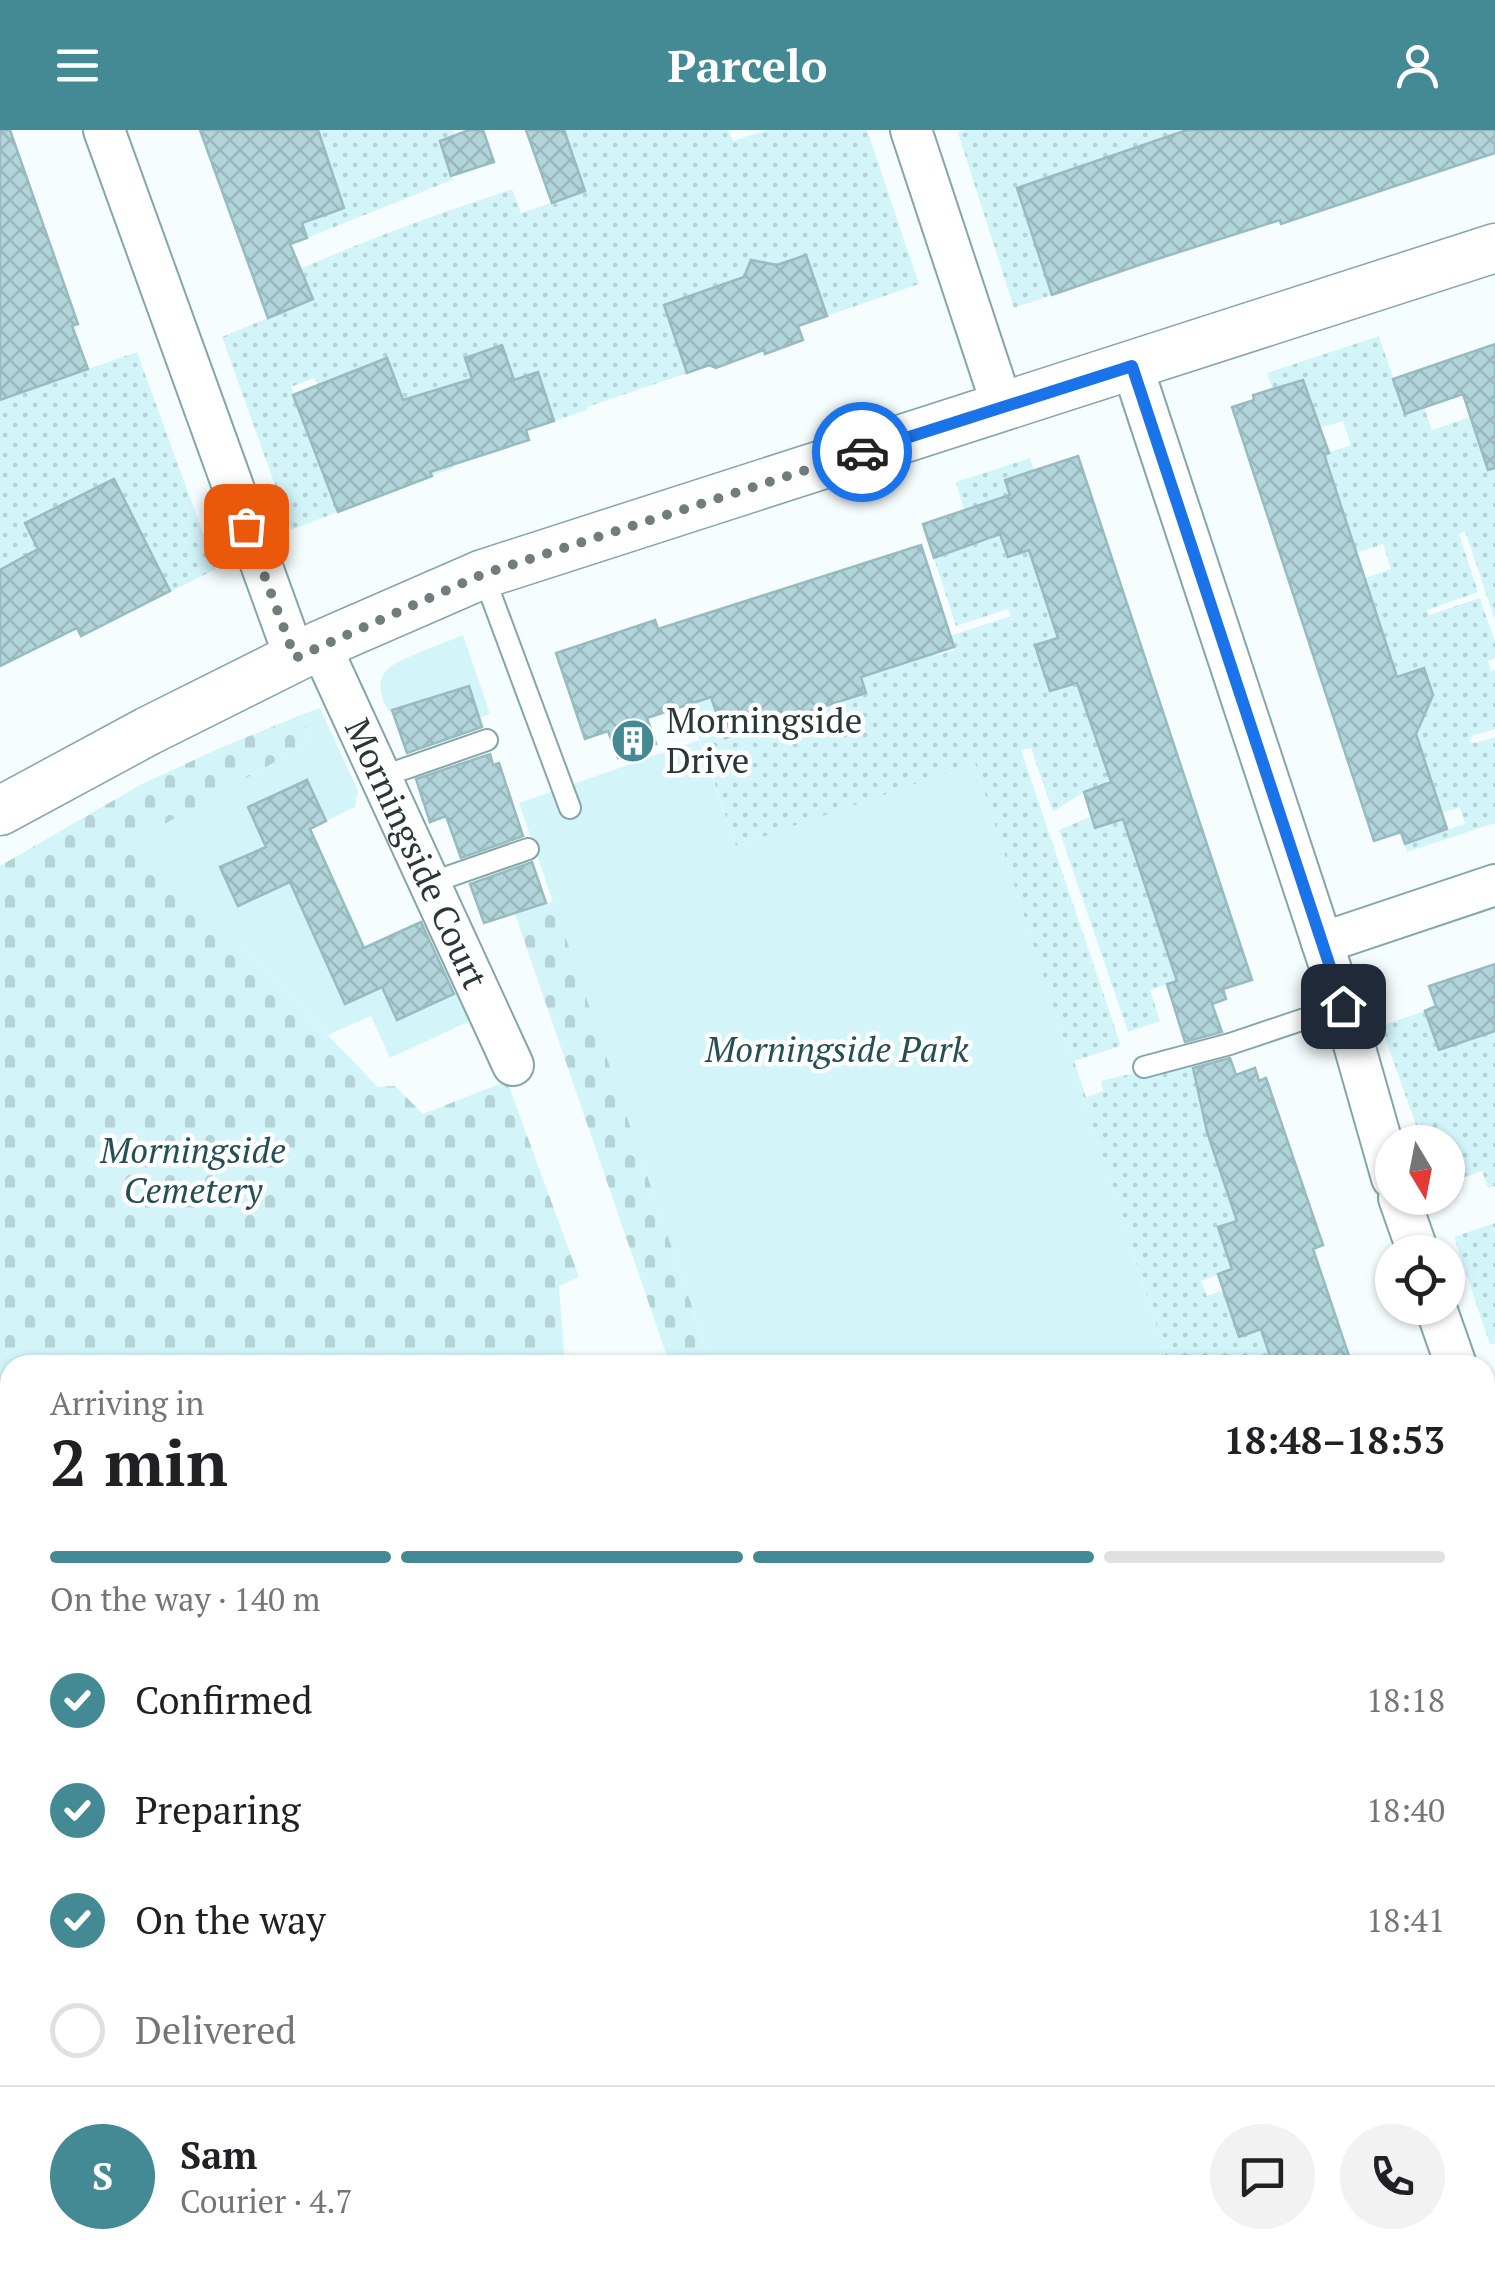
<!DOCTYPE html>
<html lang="en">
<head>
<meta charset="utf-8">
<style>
  body { margin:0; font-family:"PT Serif",serif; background:#f2f2f2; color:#202124; height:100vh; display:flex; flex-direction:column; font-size:38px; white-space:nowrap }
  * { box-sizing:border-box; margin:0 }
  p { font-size:32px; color:#757577 }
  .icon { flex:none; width:55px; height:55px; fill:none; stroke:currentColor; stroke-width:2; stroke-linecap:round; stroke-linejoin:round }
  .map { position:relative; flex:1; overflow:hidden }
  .side { position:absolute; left:0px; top:1225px; width:1495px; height:932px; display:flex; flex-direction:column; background:#fff; border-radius:30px 30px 0 0; box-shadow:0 2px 8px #0004 }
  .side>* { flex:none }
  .needle { width:65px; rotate:170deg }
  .buttons { position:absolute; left:1375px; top:995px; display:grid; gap:20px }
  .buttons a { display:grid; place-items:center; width:90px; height:90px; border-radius:50%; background:#fff; box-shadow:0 2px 8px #0004; font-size:50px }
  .pin { position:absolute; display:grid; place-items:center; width:85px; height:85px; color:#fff; margin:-42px; border-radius:20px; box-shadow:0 5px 15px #0006 }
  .courier { position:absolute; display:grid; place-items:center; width:100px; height:100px; margin:-50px; border:8px solid #1a73e8; border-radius:50%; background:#fff; color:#222; box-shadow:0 2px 12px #0007 }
  .overview em { font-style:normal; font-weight:700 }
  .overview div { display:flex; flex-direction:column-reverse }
  .overview { display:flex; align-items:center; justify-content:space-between; height:170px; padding:0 50px }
  h1 { font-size:65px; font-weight:700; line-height:75px }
  .bar { display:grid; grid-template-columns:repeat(4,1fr); gap:15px 10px; align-content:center; height:120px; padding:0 50px }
  .bar i { height:12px; border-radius:8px; background:#e0e0e0 }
  .bar .current { background:#448a94 }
  .bar p { grid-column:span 4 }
  .line { display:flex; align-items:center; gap:25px; padding:0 50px; border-top:2px solid #e0e0e0 }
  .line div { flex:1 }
  .round { display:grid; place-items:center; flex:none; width:105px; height:105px; border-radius:52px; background:#f2f2f2 }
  ol { padding:0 50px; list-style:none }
  li { display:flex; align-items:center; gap:30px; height:110px }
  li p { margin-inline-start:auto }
  li .icon { padding:10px; border-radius:50%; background:#448a94; color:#fff; stroke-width:4 }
  li:last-child { color:#757577 }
  li i { width:55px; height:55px; border:5px solid #e0e0e0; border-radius:50% }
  header { display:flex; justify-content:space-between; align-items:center; height:130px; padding:0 50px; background:#448a94; color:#fff; font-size:45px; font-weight:700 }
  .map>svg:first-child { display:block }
  .green { fill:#d3f5fa }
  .cemetery { fill:url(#cemetery-stones) }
  .garden { fill:url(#garden-dots) }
  .building { fill:url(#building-cross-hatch); stroke:#98bbc0; stroke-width:2.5 }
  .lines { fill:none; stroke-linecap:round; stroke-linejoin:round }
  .service-casing { stroke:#83a6ab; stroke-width:24 }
  .minor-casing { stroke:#83a6ab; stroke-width:44 }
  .tertiary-casing { stroke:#83a6ab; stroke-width:51 }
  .service { stroke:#fff; stroke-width:20 }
  .minor { stroke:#fff; stroke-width:40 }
  .tertiary { stroke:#fff; stroke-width:48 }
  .done { stroke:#717c7e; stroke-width:10; stroke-dasharray:0 18 }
  .route { stroke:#1a73e8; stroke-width:12 }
  .labels { text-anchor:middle; stroke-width:9; stroke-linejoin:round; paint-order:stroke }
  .poi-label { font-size:35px; fill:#293739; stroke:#fff; text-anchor:start }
  .street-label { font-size:35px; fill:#293739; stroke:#fff }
  .park-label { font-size:35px; font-style:italic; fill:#234f55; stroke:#fff }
</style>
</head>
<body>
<header><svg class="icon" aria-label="menu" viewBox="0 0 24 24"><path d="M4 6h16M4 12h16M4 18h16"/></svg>Parcelo<svg class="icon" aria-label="person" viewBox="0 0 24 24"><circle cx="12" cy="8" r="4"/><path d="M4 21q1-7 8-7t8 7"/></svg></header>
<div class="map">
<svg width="1495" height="2157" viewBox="0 0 1495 2157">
  <defs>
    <pattern id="cemetery-stones" width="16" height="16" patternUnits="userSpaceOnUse" patternTransform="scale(2.5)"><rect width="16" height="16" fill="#d3f5fa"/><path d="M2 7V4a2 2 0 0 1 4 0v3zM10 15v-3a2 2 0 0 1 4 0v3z" fill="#b5d3d7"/></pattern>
    <pattern id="garden-dots" width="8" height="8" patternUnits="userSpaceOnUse" patternTransform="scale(2.5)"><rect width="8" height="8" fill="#d3f5fa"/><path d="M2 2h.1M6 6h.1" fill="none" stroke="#b5d3d7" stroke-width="1.8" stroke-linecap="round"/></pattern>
    <pattern id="building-cross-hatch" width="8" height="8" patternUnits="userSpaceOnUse" patternTransform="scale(2.5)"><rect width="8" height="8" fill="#b2d5db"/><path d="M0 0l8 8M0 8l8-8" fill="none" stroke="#99b7bd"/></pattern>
  </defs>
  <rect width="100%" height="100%" fill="#f6fdfe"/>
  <g class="green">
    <path d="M463 505 490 584 479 588 469 556 388 581C370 544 386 536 418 523 433 517 448 511 463 505Z"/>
    <path d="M320 578 358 661 355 677 326 691 307 650 248 677 266 717 220 737 239 776 290 752 345 873 382 857 397 890 457 863 470 891 390 928 371 886 328 905 256 831 128 714 312 611 301 585Z"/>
    <path d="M699 610 736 716 975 632 1169 1235H712L519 673Z"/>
  </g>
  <g class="cemetery">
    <path d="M301 585 312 611 129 714 256 831 378 957 395 956 423 984 507 951 579 1147 559 1156 565 1235H10V2148H532L517 2157H0V736L140 655 220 618Z"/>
    <path d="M553 771 712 1235H670L515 784Z"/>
  </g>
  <g class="garden">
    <path d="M318 0H453L455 6 440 12 452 50 307 108 302 93 323 16Z"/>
    <path d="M564 0H728L733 11 767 0H867L919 154 827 186 806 125 769 138 751 134 746 146 664 175 687 243 587 277V280L554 291 538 242 514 250 502 215 466 227 472 249 460 253 453 338 432 346 387 228 318 255 314 248 291 257 338 382 291 400 222 207 313 169 300 139C370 108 440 83 512 59L521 83 585 61Z"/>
    <path d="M965 0H1211L1184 1 1137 16 1172 124 1148 133 1112 26 1065 42 1050 75 1041 50 1017 57 1052 165 1014 178 958 3Z"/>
    <path d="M1379 206 1405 283 1424 277 1432 300 1481 283 1495 290V490L1465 401 1459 404 1478 462 1427 480 1429 485 1480 468 1495 512V528L1488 531 1491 541 1495 540V599L1472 606 1469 612 1475 613 1495 607V693L1407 722 1405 714 1465 694 1460 677 1442 683 1411 588 1420 591 1427 583 1421 567 1424 538 1397 547 1365 448 1391 439 1383 414 1356 423 1324 324 1351 315 1343 291 1316 299 1274 263 1267 243Z"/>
    <path d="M137 222 216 439 170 462 113 349 90 361 61 412 46 382 25 393 77 498 0 440V270Z"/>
    <path d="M1030 328 1034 341 1029 420 1062 519 1054 522 1049 510 1035 515 1050 561 1073 554 1078 556 1109 648 1105 655 1084 662 1053 682 1031 618 1021 620 1121 916 1074 931 1086 967 1103 961 1101 951 1190 930 1198 955 1207 1002 1237 1091 1218 1097 1233 1139 1201 1151 1207 1166 1293 1136 1253 1176 1231 1184 1239 1206 1261 1199 1273 1235H1169L975 633 736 716 673 531 711 560 725 609 782 590 860 544 884 515 892 537 928 526 922 487 935 526 955 520 950 506 1011 486 1008 479 956 496 934 428 974 414 956 352Z"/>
    <path d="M1092 686 1124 691 1177 851 1150 860 1160 891 1128 902 1059 700Z"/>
    <path d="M1425 881 1439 920 1495 901V1056L1488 1058 1482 1041 1448 1053V1012H1422L1381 896Z"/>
    <path d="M1495 1093V1213L1490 1215 1454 1107Z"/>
    <path d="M1495 1461V1640L1485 1643V1482L1489 1480 1485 1464Z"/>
    <path d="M1495 1982V2048L1485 2050V1984Z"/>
    <path d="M841 2148H902L907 2157H889L886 2153 879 2157H836Z"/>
  </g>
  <g class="building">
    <path d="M0 0H10L78 194 72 196 88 239 0 270Z"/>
    <path d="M200 0H318L344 78 302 93 307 108 290 114 313 169 268 188Z"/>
    <path d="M469 0H483L494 32 451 46 440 11Z"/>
    <path d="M526 0H564L585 61 552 73Z"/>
    <path d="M1187 0H1495V23L1281 94 1280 90 1148 132 1052 165 1017 58Z"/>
    <path d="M806 125 827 186 798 196 803 210 765 224 764 220 716 238 709 235 687 243 664 175 744 147 751 130 777 135Z"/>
    <path d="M1495 214V338L1488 340 1463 264 1405 284 1393 249Z"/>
    <path d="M502 215 514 250 538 242 554 291 526 300 529 310 430 342 432 346 338 382 293 265 387 228 403 270 472 249 465 228Z"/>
    <path d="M1303 250 1329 323 1324 324 1397 547 1424 538 1433 565 1416 604 1447 699 1405 714 1401 702 1374 711 1232 277 1254 270 1253 265Z"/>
    <path d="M1078 326 1252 850 1223 859 1226 869 1212 874 1222 902 1185 912 1167 854 1177 851 1123 689 1095 698 1084 662 1111 652 1077 553 1050 561 1041 534 1035 515 1058 508 1029 420 1008 427 1000 404 934 428 923 394 1010 365 1005 350Z"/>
    <path d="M114 349 170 461 81 506 77 498 0 536V440L38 419 25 393Z"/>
    <path d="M921 415 954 517 861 547 866 563 725 608 711 567 647 588 656 614 618 628 608 601 585 609 556 523 655 490 658 499Z"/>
    <path d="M469 556 482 597 407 623 392 580Z"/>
    <path d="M490 624 493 635 499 633 523 706 461 728 446 686 430 692 416 649Z"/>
    <path d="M307 650 326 691 310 699 364 818 421 792 454 864 397 890 382 857 345 874 290 752 238 776 220 737 266 717 248 677Z"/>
    <path d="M532 732 546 773 484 793 470 754Z"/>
    <path d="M1495 834V901L1439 920 1425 881 1436 876 1429 856Z"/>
    <path d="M1230 928 1236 945 1255 938 1259 951 1266 948 1323 1115 1313 1119 1352 1235H1273L1261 1199 1239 1207 1218 1144 1232 1139 1218 1097 1237 1091 1207 1002 1193 938Z"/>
  </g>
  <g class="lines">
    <defs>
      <g id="service">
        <path d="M483 444 570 678"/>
        <path d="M381 647 487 610"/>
        <path d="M430 753 528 719"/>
        <path d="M1144 937 1230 914 1343 876"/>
        <path d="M1485 2123 1495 2119"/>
        <path d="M1383 2157 1411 2148"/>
      </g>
      <g id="minor">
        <path d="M104 0 295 528"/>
        <path d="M911 0 1003 278"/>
        <path d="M1132 236 1343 876 1392 1048"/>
        <path id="s1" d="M320 515 513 935"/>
        <path d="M1322 813 1495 755"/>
        <path d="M1399 1068 1418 1122"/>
        <path d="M1436 1178 1456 1235"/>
        <path d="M1485 1288 1495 1291"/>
      </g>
      <g id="tertiary">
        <path d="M0 681 148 601 320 515 483 444 1495 118"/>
        <path d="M1485 1827 1495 1824"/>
        <path d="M627 2157 643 2148"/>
      </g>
    </defs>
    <use href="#service" class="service-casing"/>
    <use href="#minor" class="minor-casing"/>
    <use href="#tertiary" class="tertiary-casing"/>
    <use href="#service" class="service"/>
    <use href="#minor" class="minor"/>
    <use href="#tertiary" class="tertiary"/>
  </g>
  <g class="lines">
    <path class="done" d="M246 396 295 528 483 444 862 322"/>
    <path class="route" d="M862 322 1132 236 1343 876"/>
  </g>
  <defs>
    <symbol id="building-disc" viewBox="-11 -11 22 22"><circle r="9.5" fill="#448a94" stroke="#fff"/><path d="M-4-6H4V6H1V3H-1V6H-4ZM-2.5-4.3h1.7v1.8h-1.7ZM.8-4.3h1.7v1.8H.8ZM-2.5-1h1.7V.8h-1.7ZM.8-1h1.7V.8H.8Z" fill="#fff"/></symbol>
  </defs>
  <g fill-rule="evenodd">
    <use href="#building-disc" x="608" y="586" width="50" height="50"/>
  </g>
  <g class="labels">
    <g class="poi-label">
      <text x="666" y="603">Morningside<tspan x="666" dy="40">Drive</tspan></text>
    </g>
    <g class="street-label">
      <text dy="12" stroke="none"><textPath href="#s1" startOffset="230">Morningside Court</textPath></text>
    </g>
    <g class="park-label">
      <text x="837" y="932">Morningside Park</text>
      <text x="193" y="1033">Morningside<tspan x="193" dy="40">Cemetery</tspan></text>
    </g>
  </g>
</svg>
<div class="buttons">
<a><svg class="needle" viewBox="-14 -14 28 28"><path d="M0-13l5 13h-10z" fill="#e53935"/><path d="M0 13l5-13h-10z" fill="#757577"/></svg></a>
<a><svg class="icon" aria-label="locate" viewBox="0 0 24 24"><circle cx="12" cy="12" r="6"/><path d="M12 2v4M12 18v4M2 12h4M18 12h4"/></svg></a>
</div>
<div class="pin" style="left:246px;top:396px;background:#ea580c"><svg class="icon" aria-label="bag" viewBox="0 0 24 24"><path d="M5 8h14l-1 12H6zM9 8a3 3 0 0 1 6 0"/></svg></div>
<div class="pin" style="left:1343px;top:876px;background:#1f2937"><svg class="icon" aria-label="home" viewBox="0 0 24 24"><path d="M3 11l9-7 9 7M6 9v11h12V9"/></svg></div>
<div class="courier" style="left:862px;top:322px"><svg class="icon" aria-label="car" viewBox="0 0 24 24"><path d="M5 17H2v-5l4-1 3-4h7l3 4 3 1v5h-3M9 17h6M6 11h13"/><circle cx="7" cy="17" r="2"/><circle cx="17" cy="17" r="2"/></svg></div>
<section class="side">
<div class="overview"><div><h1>2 min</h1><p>Arriving in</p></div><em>18:48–18:53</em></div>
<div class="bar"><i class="current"></i><i class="current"></i><i class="current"></i><i></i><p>On the way · 140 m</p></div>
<ol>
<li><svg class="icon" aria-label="check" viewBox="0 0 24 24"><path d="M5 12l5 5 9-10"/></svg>Confirmed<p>18:18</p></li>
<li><svg class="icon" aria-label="check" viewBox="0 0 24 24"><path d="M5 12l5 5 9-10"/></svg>Preparing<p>18:40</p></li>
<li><svg class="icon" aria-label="check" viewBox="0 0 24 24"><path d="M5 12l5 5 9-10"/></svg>On the way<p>18:41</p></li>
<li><i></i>Delivered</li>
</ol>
<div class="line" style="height:180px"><b class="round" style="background:#448a94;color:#fff">S</b><div><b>Sam</b><p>Courier · 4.7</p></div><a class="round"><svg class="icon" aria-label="chat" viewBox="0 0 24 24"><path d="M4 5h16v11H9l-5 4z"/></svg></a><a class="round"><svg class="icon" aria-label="phone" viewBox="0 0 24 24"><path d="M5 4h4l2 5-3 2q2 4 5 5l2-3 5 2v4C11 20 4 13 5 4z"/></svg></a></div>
</section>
</div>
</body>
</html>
